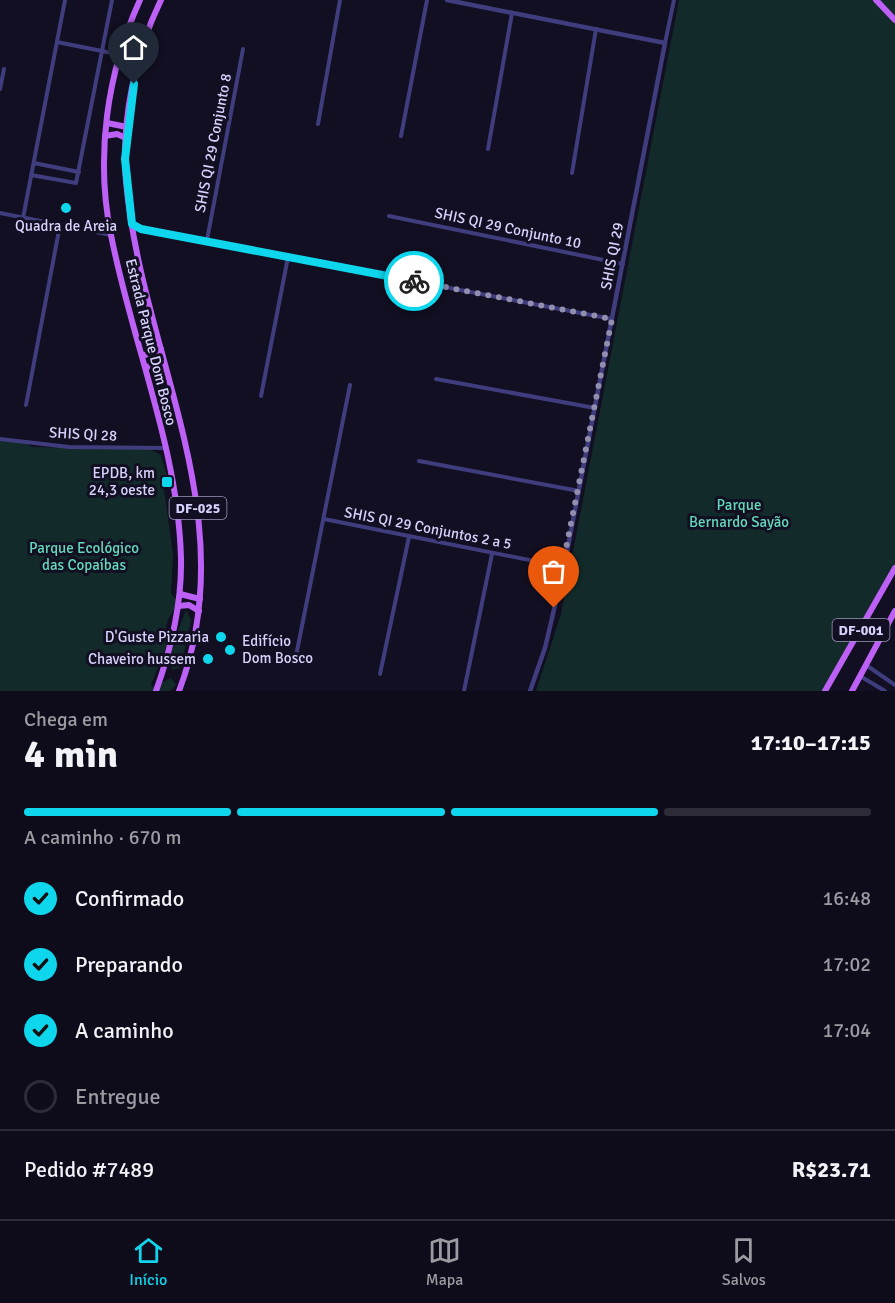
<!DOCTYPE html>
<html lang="pt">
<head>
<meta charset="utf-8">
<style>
  body { margin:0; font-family:Signika,sans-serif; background:#1c1927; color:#f1f3f6; height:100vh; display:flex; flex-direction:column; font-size:22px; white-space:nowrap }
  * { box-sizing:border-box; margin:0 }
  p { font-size:20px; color:#9b9ba2 }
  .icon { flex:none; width:33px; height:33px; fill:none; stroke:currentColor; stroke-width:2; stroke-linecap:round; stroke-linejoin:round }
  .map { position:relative; height:691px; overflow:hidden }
  .drawer { display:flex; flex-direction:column; background:#0e0b1a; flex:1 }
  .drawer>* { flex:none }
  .pin { position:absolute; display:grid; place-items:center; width:51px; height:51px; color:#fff; margin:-62px -26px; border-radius:50% 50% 50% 0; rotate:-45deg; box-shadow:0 0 6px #0007 }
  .pin .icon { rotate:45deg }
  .courier { position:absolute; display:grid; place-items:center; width:60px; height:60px; margin:-30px; border:4px solid #0ed7ed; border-radius:50%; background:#fff; color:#222; box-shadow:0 2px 8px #0007 }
  .head em { font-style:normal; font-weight:800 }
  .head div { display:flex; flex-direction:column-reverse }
  .head { display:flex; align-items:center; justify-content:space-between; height:102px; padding:0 24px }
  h1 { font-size:39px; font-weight:800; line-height:45px }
  .bar { display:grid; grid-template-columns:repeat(4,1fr); gap:9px 6px; align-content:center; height:72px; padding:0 24px }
  .bar i { height:8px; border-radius:4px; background:#2e2b39 }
  .bar .on { background:#0ed7ed }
  .bar p { grid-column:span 4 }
  .line { display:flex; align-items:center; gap:15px; padding:0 24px; border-top:2px solid #2e2b39 }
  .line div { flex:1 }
  ol { padding:0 24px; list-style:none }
  li { display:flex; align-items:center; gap:18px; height:66px }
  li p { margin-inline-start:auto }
  li .icon { padding:6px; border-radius:50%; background:#0ed7ed; color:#111; stroke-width:4 }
  li:last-child { color:#9b9ba2 }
  li i { width:33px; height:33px; border:3px solid #2e2b39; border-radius:50% }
  .dock { display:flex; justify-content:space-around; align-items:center; height:84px; border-top:2px solid #2e2b39; background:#0e0b1a; font-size:16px; color:#9b9ba2 }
  .dock a { display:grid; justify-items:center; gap:3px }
  .dock .on { color:#0ed7ed }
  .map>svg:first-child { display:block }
  .green { fill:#122b2a }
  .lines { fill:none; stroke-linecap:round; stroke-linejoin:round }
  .minor { stroke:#3f3d7e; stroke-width:4 }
  .tertiary { stroke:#3f3d7e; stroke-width:4.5 }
  .primary { stroke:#bd60f6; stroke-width:6 }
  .done { stroke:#928eb0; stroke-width:6; stroke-dasharray:0 10.8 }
  .route { stroke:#0ed7ed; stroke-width:8 }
  .poi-dot { fill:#0ed7ed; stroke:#120f22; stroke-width:2 }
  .labels { text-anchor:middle; stroke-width:6; stroke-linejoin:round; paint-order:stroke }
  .shield { fill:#120f22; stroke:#9c98bb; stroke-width:1.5 }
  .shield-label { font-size:14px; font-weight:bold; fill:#d7d2fc }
  .street-label { font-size:15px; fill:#d7d2fc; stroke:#120f22 }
  .poi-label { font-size:15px; fill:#d7d2fc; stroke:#120f22; text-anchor:end }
  .park-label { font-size:15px; fill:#63d8ba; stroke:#120f22 }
</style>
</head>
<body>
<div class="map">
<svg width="895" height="691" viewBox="0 0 895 691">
  <rect width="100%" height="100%" fill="#120f22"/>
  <g class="green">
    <path d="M679 0H895V564L843 665 827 691H536L561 614Z"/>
    <path d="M0 438 27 443 31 447 149 449 161 455 168 480 163 482 173 555 171 593 178 603C174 612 166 618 166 628L171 632 178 631 186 610 191 620 181 667 173 670C166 662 168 655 169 645L166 647 151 685 153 687 171 678 176 685 170 691H0Z"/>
  </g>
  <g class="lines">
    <g class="minor">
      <path d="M57 42 117 54 120 52"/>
      <path d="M665 43 674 0"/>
      <path d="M0 89 4 69"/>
      <path d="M318 124 340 0"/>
      <path d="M401 136 427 0"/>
      <path d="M488 149 512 13"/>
      <path d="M34 163 79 172"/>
      <path d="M572 173 596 29"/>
      <path d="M31 175 76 183 112 0"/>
      <path d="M0 213 111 235"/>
      <path d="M389 216 623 264"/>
      <path d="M23 218 65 0"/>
      <path d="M134 225 141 229 612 319"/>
      <path d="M207 240 243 49"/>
      <path d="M436 379 595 408"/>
      <path d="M261 396 288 257"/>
      <path d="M26 405 60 225"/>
      <path d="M0 439 69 447 165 448"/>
      <path d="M419 461 579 491"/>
      <path d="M324 519 564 567"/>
      <path d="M296 656 350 385"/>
      <path d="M866 665 895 685"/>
      <path d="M380 674 409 537"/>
      <path d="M860 676 885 691"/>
      <path d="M464 691 492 554"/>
    </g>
    <path class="tertiary" d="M447 0 665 43 564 567 545 648 530 691"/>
    <g class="primary">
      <path d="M140 0C107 72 95 157 111 235 132 343 178 447 181 558 182 603 171 649 156 691"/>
      <path d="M161 0C135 53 121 121 126 181 141 353 246 516 179 691"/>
      <path d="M876 0 895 20"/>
      <path d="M107 123 127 127"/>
      <path d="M105 136 117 134 126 138"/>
      <path d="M143 355 155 354 161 349"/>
      <path d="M146 368 156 362H164"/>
      <path d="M180 594 200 599"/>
      <path d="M178 606 189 605 199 611"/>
      <path d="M825 691 895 568"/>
      <path d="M852 691 895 611"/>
    </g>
  </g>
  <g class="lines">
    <path class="done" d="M414 281 612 319 554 608"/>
    <path class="route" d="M134 84 125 159 132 224 141 229 414 281"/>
  </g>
  <g class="poi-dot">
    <circle cx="66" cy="208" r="6"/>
    <rect x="161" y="476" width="12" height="12" rx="3"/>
    <circle cx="221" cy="637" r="6"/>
    <circle cx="230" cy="650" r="6"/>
    <circle cx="208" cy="659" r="6"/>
  </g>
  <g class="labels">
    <g class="shield">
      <rect x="169.5" y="497" width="57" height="22" rx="4.5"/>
      <rect x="832.5" y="619" width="57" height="22" rx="4.5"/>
    </g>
    <g class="shield-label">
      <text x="198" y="513">DF-025</text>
      <text x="861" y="635">DF-001</text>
    </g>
    <g class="street-label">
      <text transform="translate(213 143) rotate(-79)" y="5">SHIS QI 29 Conjunto 8</text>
      <text transform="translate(508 228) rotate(12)" y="5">SHIS QI 29 Conjunto 10</text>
      <text transform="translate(612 256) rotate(-79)" y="5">SHIS QI 29</text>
      <text transform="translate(151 342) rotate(76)" y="5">Estrada Parque Dom Bosco</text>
      <text transform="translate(83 434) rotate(3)" y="5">SHIS QI 28</text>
      <text transform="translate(428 528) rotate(11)" y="5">SHIS QI 29 Conjuntos 2 a 5</text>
    </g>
    <g class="poi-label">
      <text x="66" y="231" text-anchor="middle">Quadra de Areia</text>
      <text x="155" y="478">EPDB, km<tspan x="155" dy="17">24,3 oeste</tspan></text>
      <text x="209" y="642">D'Guste Pizzaria</text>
      <text x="242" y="646" text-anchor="start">Edifício<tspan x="242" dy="17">Dom Bosco</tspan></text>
      <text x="196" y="664">Chaveiro hussem</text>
    </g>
    <g class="park-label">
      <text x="739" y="510">Parque<tspan x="739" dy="17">Bernardo Sayão</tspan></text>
      <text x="84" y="553">Parque Ecológico<tspan x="84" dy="17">das Copaíbas</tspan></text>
    </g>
  </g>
</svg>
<div class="pin" style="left:554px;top:608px;background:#ea580c"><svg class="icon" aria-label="bag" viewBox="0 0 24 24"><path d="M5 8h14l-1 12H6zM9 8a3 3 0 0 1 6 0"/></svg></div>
<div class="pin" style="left:134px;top:84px;background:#1f2937"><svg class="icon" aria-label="home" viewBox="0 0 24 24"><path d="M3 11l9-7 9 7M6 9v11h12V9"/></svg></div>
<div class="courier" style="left:414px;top:281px"><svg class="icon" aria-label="bike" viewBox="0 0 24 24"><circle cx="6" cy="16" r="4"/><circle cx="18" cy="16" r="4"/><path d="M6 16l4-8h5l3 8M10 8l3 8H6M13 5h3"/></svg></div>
</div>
<section class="drawer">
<div class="head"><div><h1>4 min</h1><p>Chega em</p></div><em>17:10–17:15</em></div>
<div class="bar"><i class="on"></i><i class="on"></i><i class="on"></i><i></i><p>A caminho · 670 m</p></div>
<ol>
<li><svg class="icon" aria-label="check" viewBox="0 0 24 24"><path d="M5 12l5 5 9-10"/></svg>Confirmado<p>16:48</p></li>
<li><svg class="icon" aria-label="check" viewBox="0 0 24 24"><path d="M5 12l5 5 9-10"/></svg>Preparando<p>17:02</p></li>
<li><svg class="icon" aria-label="check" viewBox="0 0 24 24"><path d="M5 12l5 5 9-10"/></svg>A caminho<p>17:04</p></li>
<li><i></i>Entregue</li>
</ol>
<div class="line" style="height:78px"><div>Pedido #7489</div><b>R$23.71</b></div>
</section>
<nav class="dock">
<a class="on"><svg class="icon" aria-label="home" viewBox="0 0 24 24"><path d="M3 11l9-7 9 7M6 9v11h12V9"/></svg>Início</a>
<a><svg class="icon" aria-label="map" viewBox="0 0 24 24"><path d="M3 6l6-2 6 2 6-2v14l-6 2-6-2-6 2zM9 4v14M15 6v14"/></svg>Mapa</a>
<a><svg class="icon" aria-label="saved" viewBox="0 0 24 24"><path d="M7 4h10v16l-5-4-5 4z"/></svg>Salvos</a>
</nav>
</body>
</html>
